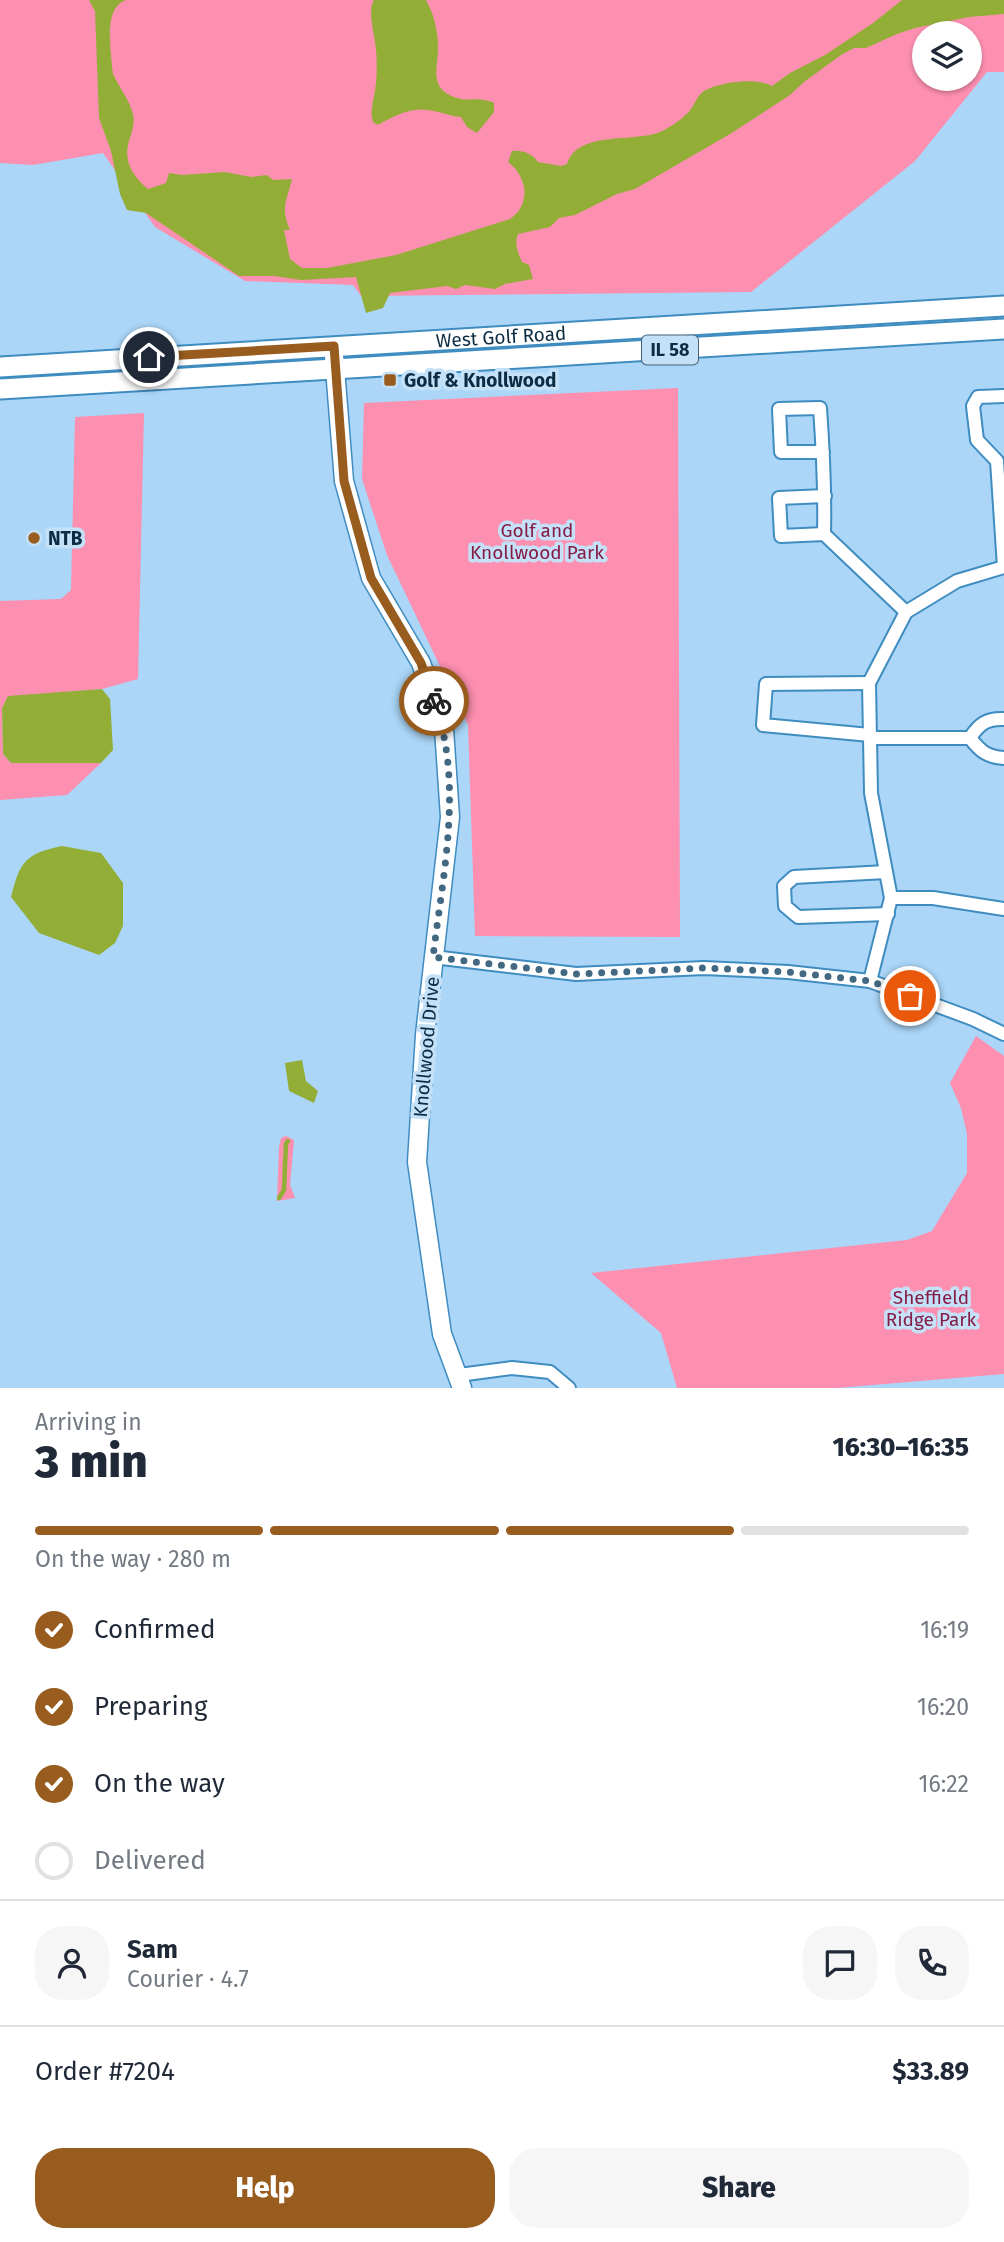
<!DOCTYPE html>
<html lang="en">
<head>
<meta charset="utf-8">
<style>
  body { margin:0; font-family:"Fira Sans",sans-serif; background:#f6f6f7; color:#1f2937; height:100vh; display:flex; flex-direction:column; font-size:26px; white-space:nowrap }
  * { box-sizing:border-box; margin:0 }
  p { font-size:23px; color:#747a83 }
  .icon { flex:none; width:38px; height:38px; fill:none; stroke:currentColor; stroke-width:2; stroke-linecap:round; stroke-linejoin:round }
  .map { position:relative; height:1388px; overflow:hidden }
  .details { display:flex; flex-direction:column; background:#fff; flex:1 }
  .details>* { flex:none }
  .fabs { position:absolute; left:912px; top:21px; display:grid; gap:14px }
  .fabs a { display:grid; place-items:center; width:70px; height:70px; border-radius:50%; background:#fff; box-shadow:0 2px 5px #0004; font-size:35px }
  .pin { position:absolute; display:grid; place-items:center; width:60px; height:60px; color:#fff; margin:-30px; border:4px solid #fff; border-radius:50%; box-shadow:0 2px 7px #0007 }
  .courier { position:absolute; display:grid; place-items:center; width:70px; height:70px; margin:-35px; border:5px solid #985c1e; border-radius:50%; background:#fff; color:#222; box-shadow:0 2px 9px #0007 }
  .summary em { font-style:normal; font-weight:800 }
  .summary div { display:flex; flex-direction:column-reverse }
  .summary { display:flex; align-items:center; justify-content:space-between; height:119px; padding:0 35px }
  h1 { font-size:46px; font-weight:800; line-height:52px }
  .bar { display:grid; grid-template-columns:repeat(4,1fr); gap:10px 7px; align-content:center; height:84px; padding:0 35px }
  .bar i { height:9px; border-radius:5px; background:#e0e1e3 }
  .bar .active { background:#985c1e }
  .bar p { grid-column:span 4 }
  .line { display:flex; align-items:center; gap:18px; padding:0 35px; border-top:2px solid #e0e1e3 }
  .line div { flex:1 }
  .round { display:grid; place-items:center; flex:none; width:74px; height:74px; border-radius:28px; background:#f6f6f7 }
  ol { padding:0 35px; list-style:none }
  li { display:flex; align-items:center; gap:21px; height:77px }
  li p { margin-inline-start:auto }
  li .icon { padding:7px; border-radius:50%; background:#985c1e; color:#fff; stroke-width:4 }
  li:last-child { color:#747a83 }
  li i { width:38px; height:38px; border:4px solid #e0e1e3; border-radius:50% }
  .cta { display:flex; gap:14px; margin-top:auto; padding:14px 35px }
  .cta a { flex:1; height:80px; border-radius:28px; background:#985c1e; color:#fff; font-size:28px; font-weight:800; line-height:80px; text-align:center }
  .cta a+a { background:#f6f6f7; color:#1f2937 }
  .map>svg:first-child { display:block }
  .green { fill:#fd8fb0; fill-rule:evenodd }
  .water { fill:#92ae37 }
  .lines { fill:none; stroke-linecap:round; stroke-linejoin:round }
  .stream { stroke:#92ae37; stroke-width:4.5 }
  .street-casing { stroke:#3f8cc0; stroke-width:16 }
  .secondary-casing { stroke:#3f8cc0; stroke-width:21 }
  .primary-casing { stroke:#3f8cc0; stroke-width:23 }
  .street { stroke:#fff; stroke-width:12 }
  .secondary { stroke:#fff; stroke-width:18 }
  .primary { stroke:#fff; stroke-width:19 }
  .done { stroke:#436882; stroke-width:7; stroke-dasharray:0 12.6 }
  .route { stroke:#985c1e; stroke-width:9 }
  .poi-dot { fill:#985c1e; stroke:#c4e1f8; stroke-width:2.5 }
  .labels { text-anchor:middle; stroke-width:7; stroke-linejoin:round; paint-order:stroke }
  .shield { fill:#c4e1f8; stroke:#426279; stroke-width:2 }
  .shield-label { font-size:18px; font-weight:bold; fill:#0b2c42 }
  .street-label { font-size:19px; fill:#0b2c42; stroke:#c4e1f8 }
  .poi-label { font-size:19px; font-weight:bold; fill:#0b2c42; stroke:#c4e1f8; text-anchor:start }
  .park-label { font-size:19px; fill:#851d47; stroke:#c4e1f8 }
</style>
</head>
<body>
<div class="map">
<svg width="1004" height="1388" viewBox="0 0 1004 1388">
  <rect width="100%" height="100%" fill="#abd6f8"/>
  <g class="green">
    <path d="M0 0H1004V72H987L915 161 751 292 361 296 353 285 245 281 155 227 103 153 33 165 0 163ZM924 33H970V79H924Z"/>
    <path d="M678 388 680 937 475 936 468 725 387 555 362 479 364 403Z"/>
    <path d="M144 413 138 679 102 689 8 697 2 708 3 754 11 763H101L67 795 0 800V601L61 599 71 590 75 417Z"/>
    <path d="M976 1036 1004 1056V1374L837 1388H677L661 1333 591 1273 907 1240 932 1231 967 1173V1134L961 1108 950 1083Z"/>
    <path d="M286 1136 294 1140 290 1185 295 1198 277 1201 279 1147 281 1138Z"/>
  </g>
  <g class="water">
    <path d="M89 0H126C103 8 111 48 112 67L113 74C119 87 129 99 133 114 135 124 132 132 129 141 123 162 133 176 148 189L166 183 169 173 182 175 224 172 252 177 267 175 273 180 292 179C287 201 280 207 290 230H284L290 259 302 268H327L396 255 510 219C531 205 528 177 508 162L512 151C522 150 532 153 538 162L561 166 567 164C578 130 633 143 660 132 671 127 684 118 691 109 695 103 698 95 704 91 719 82 757 77 772 86L790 73 825 55 873 23 902 0H1004V14L969 17 915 28 897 34 866 48H854L841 55 804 82 790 95 730 134 635 189 617 194 575 215 559 218 550 227 518 234C514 244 518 253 522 262L529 265 533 279 505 284 495 289 465 285 456 289 447 286 390 293 383 308 366 313 356 277 301 280 274 276H239L146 213 127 210 120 194 111 151 99 118 95 11Z"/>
    <path d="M374 0H426C434 14 438 32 438 48 438 68 428 89 457 98 470 102 478 96 494 103V112L477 133 467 127 461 117C449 116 439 111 427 110 410 107 392 117 378 125L373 122C369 110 375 96 376 83 377 72 377 60 376 49 375 36 367 10 374 0Z"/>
    <path d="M102 689 110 699 113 750 101 763H11L3 754 2 708 8 696Z"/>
    <path d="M62 846 101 853 123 883V926L115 943 99 955 39 933 11 897C20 861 25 854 62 846Z"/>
    <path d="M302 1060 306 1081 318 1091 314 1103 289 1091 285 1063Z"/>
  </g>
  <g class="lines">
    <path class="stream" d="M279 1198 284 1190 286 1144 288 1141"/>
    <defs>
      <g id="street">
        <path d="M823 452H781L779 409 820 408C823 450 825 492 824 534"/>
        <path d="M825 496 779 498 781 536 824 534 906 612"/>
        <path d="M1004 567 997 461 977 440 973 406 978 397 1004 396"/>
        <path d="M869 683 766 684 763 725 870 735"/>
        <path d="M870 738H970"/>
        <path d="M970 738C979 724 987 718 1004 719"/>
        <path d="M970 738C980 751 987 757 1004 758"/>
        <path d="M886 872 794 877 784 886 785 906 798 917 888 914"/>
        <path d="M891 898H933L1004 909"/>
        <path d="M433 957 576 974 704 968 788 972 870 981 973 1019 1004 1034"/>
        <path d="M870 981 891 898 871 793 869 683 906 612 957 581 1004 567"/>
        <path d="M459 1375 512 1368 550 1372 569 1388"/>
      </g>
      <path id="secondary" d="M334 356 344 481 371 578 421 663 444 729 450 817 425 1035 417 1162 442 1334 462 1388"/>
      <g id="primary">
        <path id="s1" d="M0 367 1004 306"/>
        <path d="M0 389 1004 329"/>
      </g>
    </defs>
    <use href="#street" class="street-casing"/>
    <use href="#secondary" class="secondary-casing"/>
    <use href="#primary" class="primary-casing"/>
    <use href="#street" class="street"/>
    <use href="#secondary" class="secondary"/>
    <use href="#primary" class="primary"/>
  </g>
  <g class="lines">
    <path class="done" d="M434 701C464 782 443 873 433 957L576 974 705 968 788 972 870 981 910 996"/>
    <path class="route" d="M149 357 334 346 344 481 371 578 421 663 434 701"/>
  </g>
  <g class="poi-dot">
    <rect x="383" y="373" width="14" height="14" rx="3.5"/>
    <circle cx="34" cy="538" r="7"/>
  </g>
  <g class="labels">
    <rect class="shield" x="642" y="335.5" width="56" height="29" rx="5"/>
    <g class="shield-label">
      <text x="670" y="356">IL 58</text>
    </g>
    <g class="street-label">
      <text dy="7" stroke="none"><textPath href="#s1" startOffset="502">West Golf Road</textPath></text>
      <text transform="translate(426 1047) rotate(-85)" y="7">Knollwood Drive</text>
    </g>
    <g class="poi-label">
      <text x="404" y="387">Golf &amp; Knollwood</text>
      <text x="48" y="545">NTB</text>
    </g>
    <g class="park-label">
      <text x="537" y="537">Golf and<tspan x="537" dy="22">Knollwood Park</tspan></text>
      <text x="931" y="1304">Sheffield<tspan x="931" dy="22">Ridge Park</tspan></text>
    </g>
  </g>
</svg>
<div class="fabs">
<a><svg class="icon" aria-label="layers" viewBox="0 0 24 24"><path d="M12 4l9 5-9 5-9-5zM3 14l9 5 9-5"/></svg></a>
</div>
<div class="pin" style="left:910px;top:996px;background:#ea580c"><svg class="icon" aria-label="bag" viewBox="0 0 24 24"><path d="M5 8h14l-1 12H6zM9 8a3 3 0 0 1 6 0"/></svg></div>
<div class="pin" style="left:149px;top:357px;background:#1f2937"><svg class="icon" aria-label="home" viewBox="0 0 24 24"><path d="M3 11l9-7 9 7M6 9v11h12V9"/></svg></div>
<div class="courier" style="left:434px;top:701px"><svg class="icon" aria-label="bike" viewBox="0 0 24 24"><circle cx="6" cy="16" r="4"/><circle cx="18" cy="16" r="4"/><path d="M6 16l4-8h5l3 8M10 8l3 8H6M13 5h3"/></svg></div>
</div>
<section class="details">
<div class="summary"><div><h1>3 min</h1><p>Arriving in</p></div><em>16:30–16:35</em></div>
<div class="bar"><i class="active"></i><i class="active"></i><i class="active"></i><i></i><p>On the way · 280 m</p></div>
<ol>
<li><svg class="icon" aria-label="check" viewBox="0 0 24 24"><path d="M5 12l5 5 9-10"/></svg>Confirmed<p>16:19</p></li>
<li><svg class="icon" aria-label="check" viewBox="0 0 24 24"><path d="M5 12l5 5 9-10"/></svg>Preparing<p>16:20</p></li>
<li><svg class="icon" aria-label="check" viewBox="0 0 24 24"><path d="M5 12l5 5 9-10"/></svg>On the way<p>16:22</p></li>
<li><i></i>Delivered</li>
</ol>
<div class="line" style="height:126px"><a class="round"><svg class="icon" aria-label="person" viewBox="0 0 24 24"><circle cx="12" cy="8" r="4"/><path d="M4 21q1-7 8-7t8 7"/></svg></a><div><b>Sam</b><p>Courier · 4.7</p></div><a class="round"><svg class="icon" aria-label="chat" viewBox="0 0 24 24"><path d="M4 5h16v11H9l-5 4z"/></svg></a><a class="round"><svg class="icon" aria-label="phone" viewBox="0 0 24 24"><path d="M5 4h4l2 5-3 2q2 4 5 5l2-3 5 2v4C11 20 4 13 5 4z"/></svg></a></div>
<div class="line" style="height:91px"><div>Order #7204</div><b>$33.89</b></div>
<div class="cta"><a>Help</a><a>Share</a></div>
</section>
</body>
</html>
